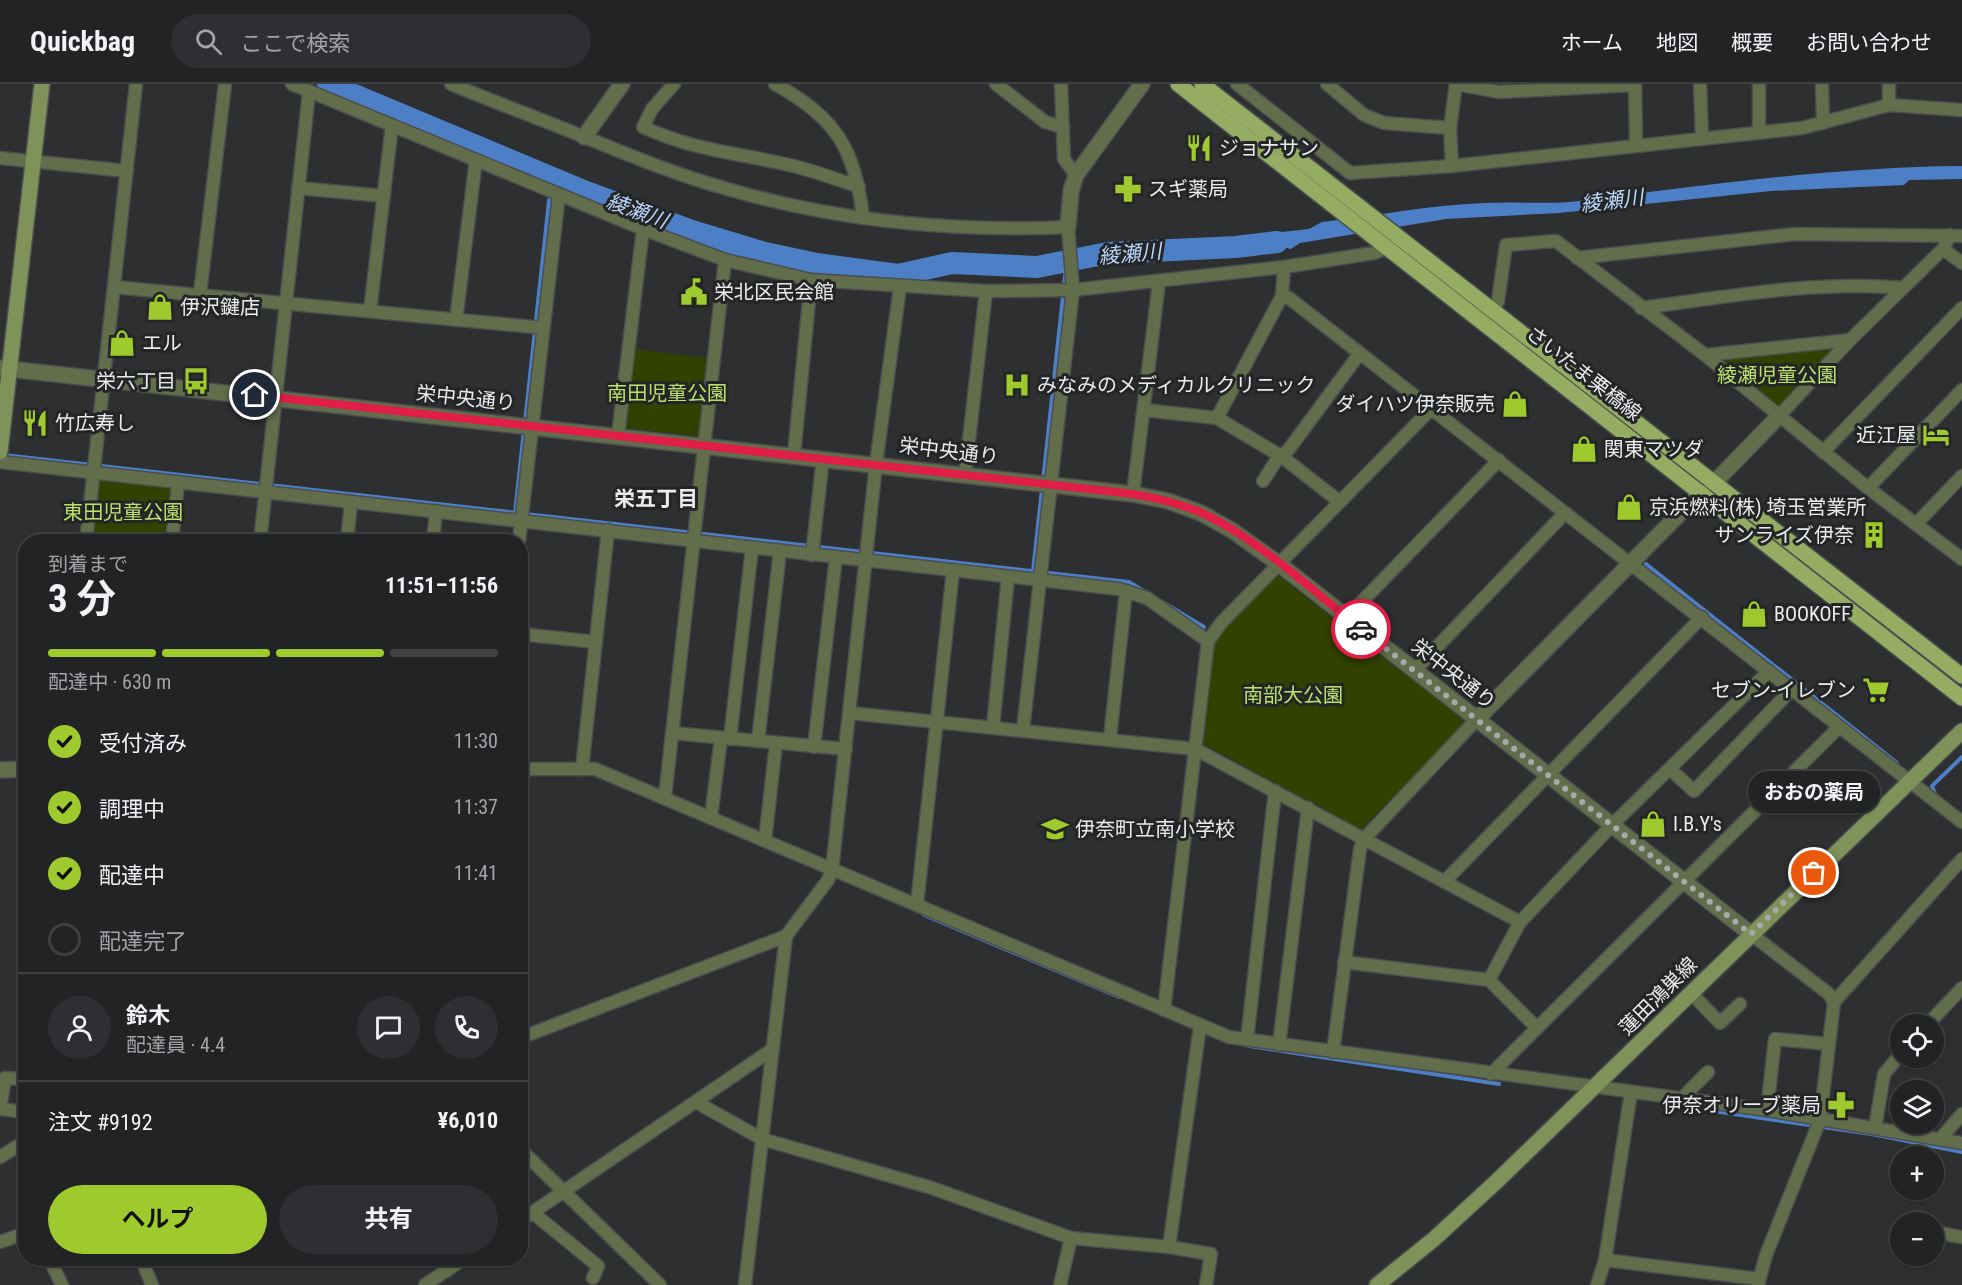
<!DOCTYPE html>
<html lang="ja">
<head>
<meta charset="utf-8">
<style>
  body { margin:0; font-family:"Roboto Condensed","Noto Sans JP",sans-serif; background:#2e2f32; color:#f1f3f6; height:100vh; display:flex; flex-direction:column; font-size:22px; white-space:nowrap }
  * { box-sizing:border-box; margin:0 }
  p { font-size:20px; color:#a2a4a7 }
  .icon { flex:none; width:33px; height:33px; fill:none; stroke:currentColor; stroke-width:2; stroke-linecap:round; stroke-linejoin:round }
  .map { position:relative; flex:1; overflow:hidden }
  .drawer { position:absolute; left:18px; top:450px; width:510px; height:732px; display:flex; flex-direction:column; background:#222325; border-radius:24px; box-shadow:0 2px 4px #0004,0 0 0 2px #3f4042 }
  .drawer>* { flex:none }
  .fabs { position:absolute; left:1890px; top:930px; display:grid; gap:12px }
  .fabs a { display:grid; place-items:center; width:54px; height:54px; border-radius:50%; background:#222325; box-shadow:0 2px 4px #0004,0 0 0 2px #3f4042; font-size:30px }
  .pin { position:absolute; display:grid; place-items:center; width:51px; height:51px; color:#fff; margin:-26px; border:3px solid #fff; border-radius:50%; box-shadow:0 2px 6px #0007 }
  .courier { position:absolute; display:grid; place-items:center; width:60px; height:60px; margin:-30px; border:4px solid #e11d48; border-radius:50%; background:#fff; color:#222; box-shadow:0 2px 8px #0007 }
  .bubble { position:absolute; height:42px; border-radius:21px; background:#222325; box-shadow:0 2px 4px #0004,0 0 0 2px #3f4042; font-size:20px; font-weight:700; line-height:42px; text-align:center }
  .headline em { font-style:normal; font-weight:700 }
  .headline div { display:flex; flex-direction:column-reverse }
  .headline { display:flex; align-items:center; justify-content:space-between; height:102px; padding:0 30px }
  h1 { font-size:39px; font-weight:700; line-height:45px }
  .bar { display:grid; grid-template-columns:repeat(4,1fr); gap:9px 6px; align-content:center; height:72px; padding:0 30px }
  .bar i { height:8px; border-radius:4px; background:#3f4042 }
  .bar .selected { background:#9eca2e }
  .bar p { grid-column:span 4 }
  .line { display:flex; align-items:center; gap:15px; padding:0 30px; border-top:2px solid #3f4042 }
  .line div { flex:1 }
  .round { display:grid; place-items:center; flex:none; width:63px; height:63px; border-radius:32px; background:#2e2f32 }
  ol { padding:0 30px; list-style:none }
  li { display:flex; align-items:center; gap:18px; height:66px }
  li p { margin-inline-start:auto }
  li .icon { padding:6px; border-radius:50%; background:#9eca2e; color:#111; stroke-width:4 }
  li:last-child { color:#a2a4a7 }
  li i { width:33px; height:33px; border:3px solid #3f4042; border-radius:50% }
  .action { display:flex; gap:12px; margin-top:auto; padding:12px 30px }
  .action a { flex:1; height:69px; border-radius:36px; background:#9eca2e; color:#111; font-size:24px; font-weight:700; line-height:69px; text-align:center }
  .action a+a { background:#2e2f32; color:#f1f3f6 }
  header { display:flex; align-items:center; gap:36px; box-sizing:border-box; height:84px; padding:0 30px; background:#222325; border-bottom:2px solid #3f4042 }
  header strong { font-size:28px }
  nav { display:flex; gap:33px; margin-inline-start:auto; font-size:21px }
  .search { width:420px; height:54px; background:#2e2f32; display:flex; align-items:center; gap:15px; box-sizing:border-box; padding:0 21px; border-radius:33px; color:#a2a4a7; font-size:22px }
  .map>svg:first-child { display:block }
  .green { fill:#314200 }
  .water { fill:#4c7fc6 }
  .lines { fill:none; stroke-linecap:round; stroke-linejoin:round }
  .stream { stroke:#4c7fc6; stroke-width:4 }
  .river { stroke:#4c7fc6; stroke-width:22 }
  .minor-casing { stroke:#4b4d4f; stroke-width:15 }
  .tertiary-casing { stroke:#4b4d4f; stroke-width:18 }
  .secondary-casing { stroke:#4b4d4f; stroke-width:18 }
  .primary-casing { stroke:#4b4d4f; stroke-width:18 }
  .minor { stroke:#626e4b; stroke-width:12 }
  .tertiary { stroke:#626e4b; stroke-width:15 }
  .secondary { stroke:#7e9259; stroke-width:15 }
  .primary { stroke:#94ad63; stroke-width:15 }
  .done { stroke:#a8a9ab; stroke-width:6; stroke-dasharray:0 10.8 }
  .route { stroke:#e11d48; stroke-width:8 }
  .labels { text-anchor:middle; stroke-width:6; stroke-linejoin:round; paint-order:stroke }
  .poi-label { font-size:20px; fill:#eaebed; stroke:#232527; text-anchor:start }
  .street-label { font-size:20px; fill:#eaebed; stroke:#232527 }
  .park-label { font-size:20px; fill:#bbe16c; stroke:#232527 }
  .water-label { font-size:21px; font-style:italic; fill:#bad5fb; stroke:#232527 }
  .neighbourhood-label { font-size:21px; font-weight:bold; fill:#eaebed; stroke:#232527 }
</style>
</head>
<body>
<header>
<strong>Quickbag</strong>
<div class="search"><svg class="icon" aria-label="search" viewBox="0 0 24 24"><circle cx="10" cy="10" r="6"/><path d="M15 15l6 6"/></svg>ここで検索</div>
<nav><a>ホーム</a><a>地図</a><a>概要</a><a>お問い合わせ</a></nav>
</header>
<div class="map">
<svg width="1962" height="1201" viewBox="0 0 1962 1201">
  <rect width="100%" height="100%" fill="#2d2f31"/>
  <g class="green">
    <path d="M1831 260 1832 268 1779 323 1724 279 1726 273Z"/>
    <path d="M634 265 708 274 699 352 626 344Z"/>
    <path d="M98 395 173 404 167 457 90 458Z"/>
    <path d="M1276 490 1463 635V642L1361 745 1200 658 1216 552Z"/>
  </g>
  <path class="water" d="M1962 82V95L1909 96 1904 101 1771 107 1559 129 1446 135 1300 159 1291 165 1279 162 1249 165 1245 152 1309 145 1322 138C1376 132 1429 121 1484 119 1515 117 1547 121 1579 117 1705 101 1834 83 1962 82Z"/>
  <g class="lines">
    <g class="stream">
      <path d="M525 338 549 117 556 96"/>
      <path d="M4 371 1129 498 1147 509"/>
      <path d="M1043 397 1066 184"/>
      <path d="M515 429 524 346"/>
      <path d="M1646 480 1897 679"/>
      <path d="M1033 487 1042 405"/>
      <path d="M1164 519 1204 543"/>
      <path d="M1935 710 1932 702 1962 673"/>
      <path d="M924 831 1119 913"/>
      <path d="M1249 962 1499 1000"/>
      <path d="M1686 1023 1872 1050 1962 1068"/>
    </g>
    <path class="river" d="M328 0 581 106 692 147 765 169 817 180 898 191 952 179 1037 183 1108 169 1236 163 1277 158"/>
    <defs>
      <g id="minor">
        <path d="M292 0 643 145 725 176 811 196 986 207 1073 206 1284 183 1374 169 1389 163"/>
        <path d="M451 0C494 18 538 34 582 52 631 72 679 92 731 106 839 137 955 148 1068 143L1073 206 1023 646"/>
        <path d="M674 0 652 25 643 43C691 65 729 68 780 79 807 84 833 94 859 103"/>
        <path d="M775 0C836 34 855 64 863 134"/>
        <path d="M996 0 1045 38 1063 43"/>
        <path d="M1061 0 1064 75 1076 91"/>
        <path d="M1237 0 1350 89 1452 82 1802 44 1889 21 1962 26"/>
        <path d="M1327 0 1364 31 1384 39 1450 44"/>
        <path d="M1635 0 1636 60"/>
        <path d="M1700 0 1702 53"/>
        <path d="M1759 0V48"/>
        <path d="M1822 0 1823 39"/>
        <path d="M1889 0V21"/>
        <path d="M0 74 127 87"/>
        <path d="M1452 82 1450 44 1456 0 1499 8 1635 1"/>
        <path d="M298 104 384 112"/>
        <path d="M1943 165 1962 179"/>
        <path d="M1577 174 1795 150 1962 152"/>
        <path d="M114 203 544 244"/>
        <path d="M200 210 225 0"/>
        <path d="M1282 212 1289 214 1962 738"/>
        <path d="M1641 224C1727 213 1816 196 1903 204"/>
        <path d="M370 227 392 41"/>
        <path d="M1493 227 1498 217 1506 161 1556 157 1705 271 1868 404 1962 475"/>
        <path d="M456 236 476 76"/>
        <path d="M1705 271 1850 256"/>
        <path d="M1144 326 1217 334 1281 372 1340 418"/>
        <path d="M1779 332 1850 256 1943 165 1950 151"/>
        <path d="M1217 334 1282 212 1284 183"/>
        <path d="M618 352 643 145"/>
        <path d="M1823 368 1962 224"/>
        <path d="M794 371 811 196"/>
        <path d="M0 378 1119 505 1147 514 1208 557"/>
        <path d="M965 391 986 207"/>
        <path d="M1263 397 1276 377 1289 365 1360 269"/>
        <path d="M1868 404 1962 306"/>
        <path d="M1133 410 1159 198"/>
        <path d="M1916 440 1962 392"/>
        <path d="M86 458 136 0"/>
        <path d="M172 458 178 399"/>
        <path d="M260 458 309 8"/>
        <path d="M347 458 351 418"/>
        <path d="M433 458 436 427"/>
        <path d="M519 458 559 110"/>
        <path d="M812 471 823 374"/>
        <path d="M1347 533 1499 376"/>
        <path d="M520 550 596 558"/>
        <path d="M1415 586 1565 429"/>
        <path d="M850 629 1195 665 1520 838"/>
        <path d="M993 643 1008 493"/>
        <path d="M672 649 846 665"/>
        <path d="M1110 654 1125 516 1129 508"/>
        <path d="M730 655 752 464"/>
        <path d="M758 657 780 467"/>
        <path d="M814 663 836 473"/>
        <path d="M520 685H595L1229 953 1767 1026 1962 1059"/>
        <path d="M582 685 608 446"/>
        <path d="M1670 685 1694 707 1792 605"/>
        <path d="M665 713 725 176"/>
        <path d="M711 733 721 654"/>
        <path d="M765 757 776 659"/>
        <path d="M1444 798 1702 533"/>
        <path d="M917 821 953 486"/>
        <path d="M1751 850 1829 910 1834 918"/>
        <path d="M1344 878 1489 896 1537 944"/>
        <path d="M1489 896 1520 838 1613 740 1769 587"/>
        <path d="M1691 909 1720 939 1740 920"/>
        <path d="M1164 926 1208 557 1221 539 1430 326"/>
        <path d="M1928 940 1962 904"/>
        <path d="M520 954 786 852"/>
        <path d="M1247 956 1275 707"/>
        <path d="M1279 961 1308 724"/>
        <path d="M1333 968 1360 765 1363 756 1477 635"/>
        <path d="M1491 990 1839 643"/>
        <path d="M26 995 5 994 0 1025 26 1028"/>
        <path d="M1685 1015 1686 1010 1708 988"/>
        <path d="M696 1018 762 1055 932 1104 1071 1154 1169 1163 1211 1170 1206 1201"/>
        <path d="M1767 1026 1775 955 1829 960"/>
        <path d="M1875 1044 1884 990 1900 971"/>
        <path d="M1941 1054 1962 1030"/>
        <path d="M520 1065 660 1201"/>
        <path d="M0 1073 26 1057"/>
        <path d="M533 1129 598 1182 593 1194"/>
        <path d="M520 1137 773 965"/>
        <path d="M1934 1148 1962 1153"/>
        <path d="M0 1158 26 1149"/>
        <path d="M1169 1163 1200 942"/>
        <path d="M49 1174 62 1201"/>
        <path d="M141 1174 152 1201"/>
        <path d="M1605 1176 1759 1195"/>
        <path d="M425 1201 465 1174"/>
        <path d="M745 1201 786 852 828 796 832 786 876 380 900 203"/>
        <path d="M1060 1201 1071 1154"/>
        <path d="M1597 1201 1605 1176 1631 1008"/>
        <path d="M1758 1201 1766 1171 1820 1036 1834 918 1962 775"/>
      </g>
      <g id="tertiary">
        <path d="M584 53 622 0"/>
        <path d="M1068 143 1071 107 1076 91 1142 0"/>
        <path d="M0 284 1133 410 1168 417 1201 429 1233 447 1279 480 1751 850"/>
        <path d="M1713 400 1779 332"/>
        <path d="M1477 635 1701 408"/>
        <path d="M0 686 26 685"/>
      </g>
      <g id="secondary">
        <path d="M0 368 42 0"/>
        <path d="M1377 1201 1434 1155 1497 1097 1962 647"/>
      </g>
      <g id="primary">
        <path d="M1178 0 1962 614"/>
        <path d="M1202 0 1962 592"/>
      </g>
    </defs>
    <use href="#minor" class="minor-casing"/>
    <use href="#tertiary" class="tertiary-casing"/>
    <use href="#secondary" class="secondary-casing"/>
    <use href="#primary" class="primary-casing"/>
    <use href="#minor" class="minor"/>
    <use href="#tertiary" class="tertiary"/>
    <use href="#secondary" class="secondary"/>
    <use href="#primary" class="primary"/>
  </g>
  <g class="lines">
    <path class="done" d="M1361 545 1751 850 1814 789"/>
    <path class="route" d="M255 311 1133 410C1156 414 1178 419 1200 428 1257 454 1312 506 1361 545"/>
  </g>
  <defs>
    <symbol id="restaurant-bare" viewBox="-9 -9 18 18"><path d="M-5-6h1v4h1v-4h1v4h1v-4h1v5L-1.5 .5V6h-2V.5L-5-1ZM5-6V6H3V1.5H1.5Q1.5-4 5-6Z" fill="#9eca2e" stroke="#232527" stroke-width="2.5" paint-order="stroke"/></symbol>
    <symbol id="pharmacy-bare" viewBox="-9 -9 18 18"><path d="M-2-6h4v4h4v4h-4v4h-4v-4h-4v-4h4Z" fill="#9eca2e" stroke="#232527" stroke-width="2.5" paint-order="stroke"/></symbol>
    <symbol id="civic-bare" viewBox="-9 -9 18 18"><path d="M-.6-6.5H3V-4.5H.6V-3L4-1V1h2V6H-6V1h2V-1L-.6-3ZM-1.2 2.5V6h2.4V2.5Z" fill="#9eca2e" stroke="#232527" stroke-width="2.5" paint-order="stroke"/></symbol>
    <symbol id="shop-bare" viewBox="-9 -9 18 18"><path d="M-5-2.5h2.3a2.7 3.5 0 0 1 5.4 0H5L5.5 6h-11ZM-1.5-2.5h3a1.5 2.3 0 0 0-3 0Z" fill="#9eca2e" stroke="#232527" stroke-width="2.5" paint-order="stroke"/></symbol>
    <symbol id="bus-bare" viewBox="-9 -9 18 18"><path d="M-5-6H5V4H4V6H2V4H-2V6H-4V4H-5ZM-3.5-4V0h7V-4ZM-3.5 1.2v1.5H-2V1.2ZM2 1.2v1.5H3.5V1.2Z" fill="#9eca2e" stroke="#232527" stroke-width="2.5" paint-order="stroke"/></symbol>
    <symbol id="hospital-bare" viewBox="-9 -9 18 18"><path d="M-5-5h3v3.5h4V-5h3V5h-3V1.5h-4V5h-3Z" fill="#9eca2e" stroke="#232527" stroke-width="2.5" paint-order="stroke"/></symbol>
    <symbol id="hotel-bare" viewBox="-9 -9 18 18"><path d="M-6-4.5h1.5V1H6V5H4.5V3h-9V5H-6ZM-4 0a1.8 1.8 0 1 1 3.6 0ZM.5 0V-2.5h3Q6-2.5 6 0Z" fill="#9eca2e" stroke="#232527" stroke-width="2.5" paint-order="stroke"/></symbol>
    <symbol id="building-bare" viewBox="-9 -9 18 18"><path d="M-4-6H4V6H1V3H-1V6H-4ZM-2.5-4.3h1.7v1.8h-1.7ZM.8-4.3h1.7v1.8H.8ZM-2.5-1h1.7V.8h-1.7ZM.8-1h1.7V.8H.8Z" fill="#9eca2e" stroke="#232527" stroke-width="2.5" paint-order="stroke"/></symbol>
    <symbol id="supermarket-bare" viewBox="-9 -9 18 18"><path d="M-6-5.5h2.5l.6 2H6L4.5 2H-2.5L-4.4-4H-6ZM-1.5 3.2a1.3 1.3 0 1 0 .1 0ZM3 3.2a1.3 1.3 0 1 0 .1 0Z" fill="#9eca2e" stroke="#232527" stroke-width="2.5" paint-order="stroke"/></symbol>
    <symbol id="school-bare" viewBox="-9 -9 18 18"><path d="M0-5L7-2L0 1L-7-2ZM-4 1L0 2.5L4 1V4Q0 6-4 4Z" fill="#9eca2e" stroke="#232527" stroke-width="2.5" paint-order="stroke"/></symbol>
  </defs>
  <g fill-rule="evenodd">
    <use href="#restaurant-bare" x="1180" y="45" width="38" height="38"/>
    <use href="#pharmacy-bare" x="1109" y="86" width="38" height="38"/>
    <use href="#civic-bare" x="675" y="189" width="38" height="38"/>
    <use href="#shop-bare" x="141" y="204" width="38" height="38"/>
    <use href="#shop-bare" x="103" y="240" width="38" height="38"/>
    <use href="#bus-bare" x="177" y="278" width="38" height="38"/>
    <use href="#hospital-bare" x="998" y="282" width="38" height="38"/>
    <use href="#shop-bare" x="1496" y="301" width="38" height="38"/>
    <use href="#restaurant-bare" x="16" y="320" width="38" height="38"/>
    <use href="#hotel-bare" x="1917" y="332" width="38" height="38"/>
    <use href="#shop-bare" x="1565" y="346" width="38" height="38"/>
    <use href="#shop-bare" x="1610" y="404" width="38" height="38"/>
    <use href="#building-bare" x="1855" y="432" width="38" height="38"/>
    <use href="#shop-bare" x="1735" y="511" width="38" height="38"/>
    <use href="#supermarket-bare" x="1857" y="587" width="38" height="38"/>
    <use href="#shop-bare" x="1634" y="721" width="38" height="38"/>
    <use href="#school-bare" x="1036" y="726" width="38" height="38"/>
    <use href="#pharmacy-bare" x="1822" y="1002" width="38" height="38"/>
  </g>
  <g class="labels">
    <g class="poi-label">
      <text x="1219" y="71">ジョナサン</text>
      <text x="1148" y="112">スギ薬局</text>
      <text x="714" y="215">栄北区民会館</text>
      <text x="180" y="230">伊沢鍵店</text>
      <text x="142" y="266">エル</text>
      <text x="176" y="304" text-anchor="end">栄六丁目</text>
      <text x="1037" y="308">みなみのメディカルクリニック</text>
      <text x="1495" y="327" text-anchor="end">ダイハツ伊奈販売</text>
      <text x="55" y="346">竹広寿し</text>
      <text x="1916" y="358" text-anchor="end">近江屋</text>
      <text x="1604" y="372">関東マツダ</text>
      <text x="1649" y="430">京浜燃料(株) 埼玉営業所</text>
      <text x="1854" y="458" text-anchor="end">サンライズ伊奈</text>
      <text x="1774" y="537">BOOKOFF</text>
      <text x="1856" y="613" text-anchor="end">セブン-イレブン</text>
      <text x="1673" y="747">I.B.Y's</text>
      <text x="1075" y="752">伊奈町立南小学校</text>
      <text x="1821" y="1028" text-anchor="end">伊奈オリーブ薬局</text>
    </g>
    <g class="street-label">
      <text transform="translate(1584 289) rotate(38)" y="7">さいたま栗橋線</text>
      <text transform="translate(466 314) rotate(6)" y="7">栄中央通り</text>
      <text transform="translate(949 367) rotate(7)" y="7">栄中央通り</text>
      <text transform="translate(1454 590) rotate(38)" y="7">栄中央通り</text>
      <text transform="translate(1658 912) rotate(-45)" y="7">蓮田鴻巣線</text>
    </g>
    <g class="park-label">
      <text x="1777" y="298">綾瀬児童公園</text>
      <text x="667" y="316">南田児童公園</text>
      <text x="123" y="435">東田児童公園</text>
      <text x="1293" y="618">南部大公園</text>
    </g>
    <g class="water-label">
      <text transform="translate(1612 117) rotate(-7)" y="7">綾瀬川</text>
      <text transform="translate(637 127) rotate(20)" y="7">綾瀬川</text>
      <text transform="translate(1130 170) rotate(-5)" y="7">綾瀬川</text>
    </g>
    <g class="neighbourhood-label">
      <text x="656" y="422">栄五丁目</text>
    </g>
  </g>
</svg>
<div class="fabs">
<a><svg class="icon" aria-label="locate" viewBox="0 0 24 24"><circle cx="12" cy="12" r="6"/><path d="M12 2v4M12 18v4M2 12h4M18 12h4"/></svg></a>
<a><svg class="icon" aria-label="layers" viewBox="0 0 24 24"><path d="M12 4l9 5-9 5-9-5zM3 14l9 5 9-5"/></svg></a>
<a>+</a>
<a>−</a>
</div>
<div class="pin" style="left:1814px;top:789px;background:#ea580c"><svg class="icon" aria-label="bag" viewBox="0 0 24 24"><path d="M5 8h14l-1 12H6zM9 8a3 3 0 0 1 6 0"/></svg></div>
<div class="pin" style="left:255px;top:311px;background:#1f2937"><svg class="icon" aria-label="home" viewBox="0 0 24 24"><path d="M3 11l9-7 9 7M6 9v11h12V9"/></svg></div>
<div class="courier" style="left:1361px;top:545px"><svg class="icon" aria-label="car" viewBox="0 0 24 24"><path d="M5 17H2v-5l4-1 3-4h7l3 4 3 1v5h-3M9 17h6M6 11h13"/><circle cx="7" cy="17" r="2"/><circle cx="17" cy="17" r="2"/></svg></div>
<div class="bubble" style="left:1748px;top:687px;width:132px">おおの薬局</div>
<section class="drawer">
<div class="headline"><div><h1>3 分</h1><p>到着まで</p></div><em>11:51–11:56</em></div>
<div class="bar"><i class="selected"></i><i class="selected"></i><i class="selected"></i><i></i><p>配達中 · 630 m</p></div>
<ol>
<li><svg class="icon" aria-label="check" viewBox="0 0 24 24"><path d="M5 12l5 5 9-10"/></svg>受付済み<p>11:30</p></li>
<li><svg class="icon" aria-label="check" viewBox="0 0 24 24"><path d="M5 12l5 5 9-10"/></svg>調理中<p>11:37</p></li>
<li><svg class="icon" aria-label="check" viewBox="0 0 24 24"><path d="M5 12l5 5 9-10"/></svg>配達中<p>11:41</p></li>
<li><i></i>配達完了</li>
</ol>
<div class="line" style="height:108px"><a class="round"><svg class="icon" aria-label="person" viewBox="0 0 24 24"><circle cx="12" cy="8" r="4"/><path d="M4 21q1-7 8-7t8 7"/></svg></a><div><b>鈴木</b><p>配達員 · 4.4</p></div><a class="round"><svg class="icon" aria-label="chat" viewBox="0 0 24 24"><path d="M4 5h16v11H9l-5 4z"/></svg></a><a class="round"><svg class="icon" aria-label="phone" viewBox="0 0 24 24"><path d="M5 4h4l2 5-3 2q2 4 5 5l2-3 5 2v4C11 20 4 13 5 4z"/></svg></a></div>
<div class="line" style="height:78px"><div>注文 #9192</div><b>¥6,010</b></div>
<div class="action"><a>ヘルプ</a><a>共有</a></div>
</section>
</div>
</body>
</html>
